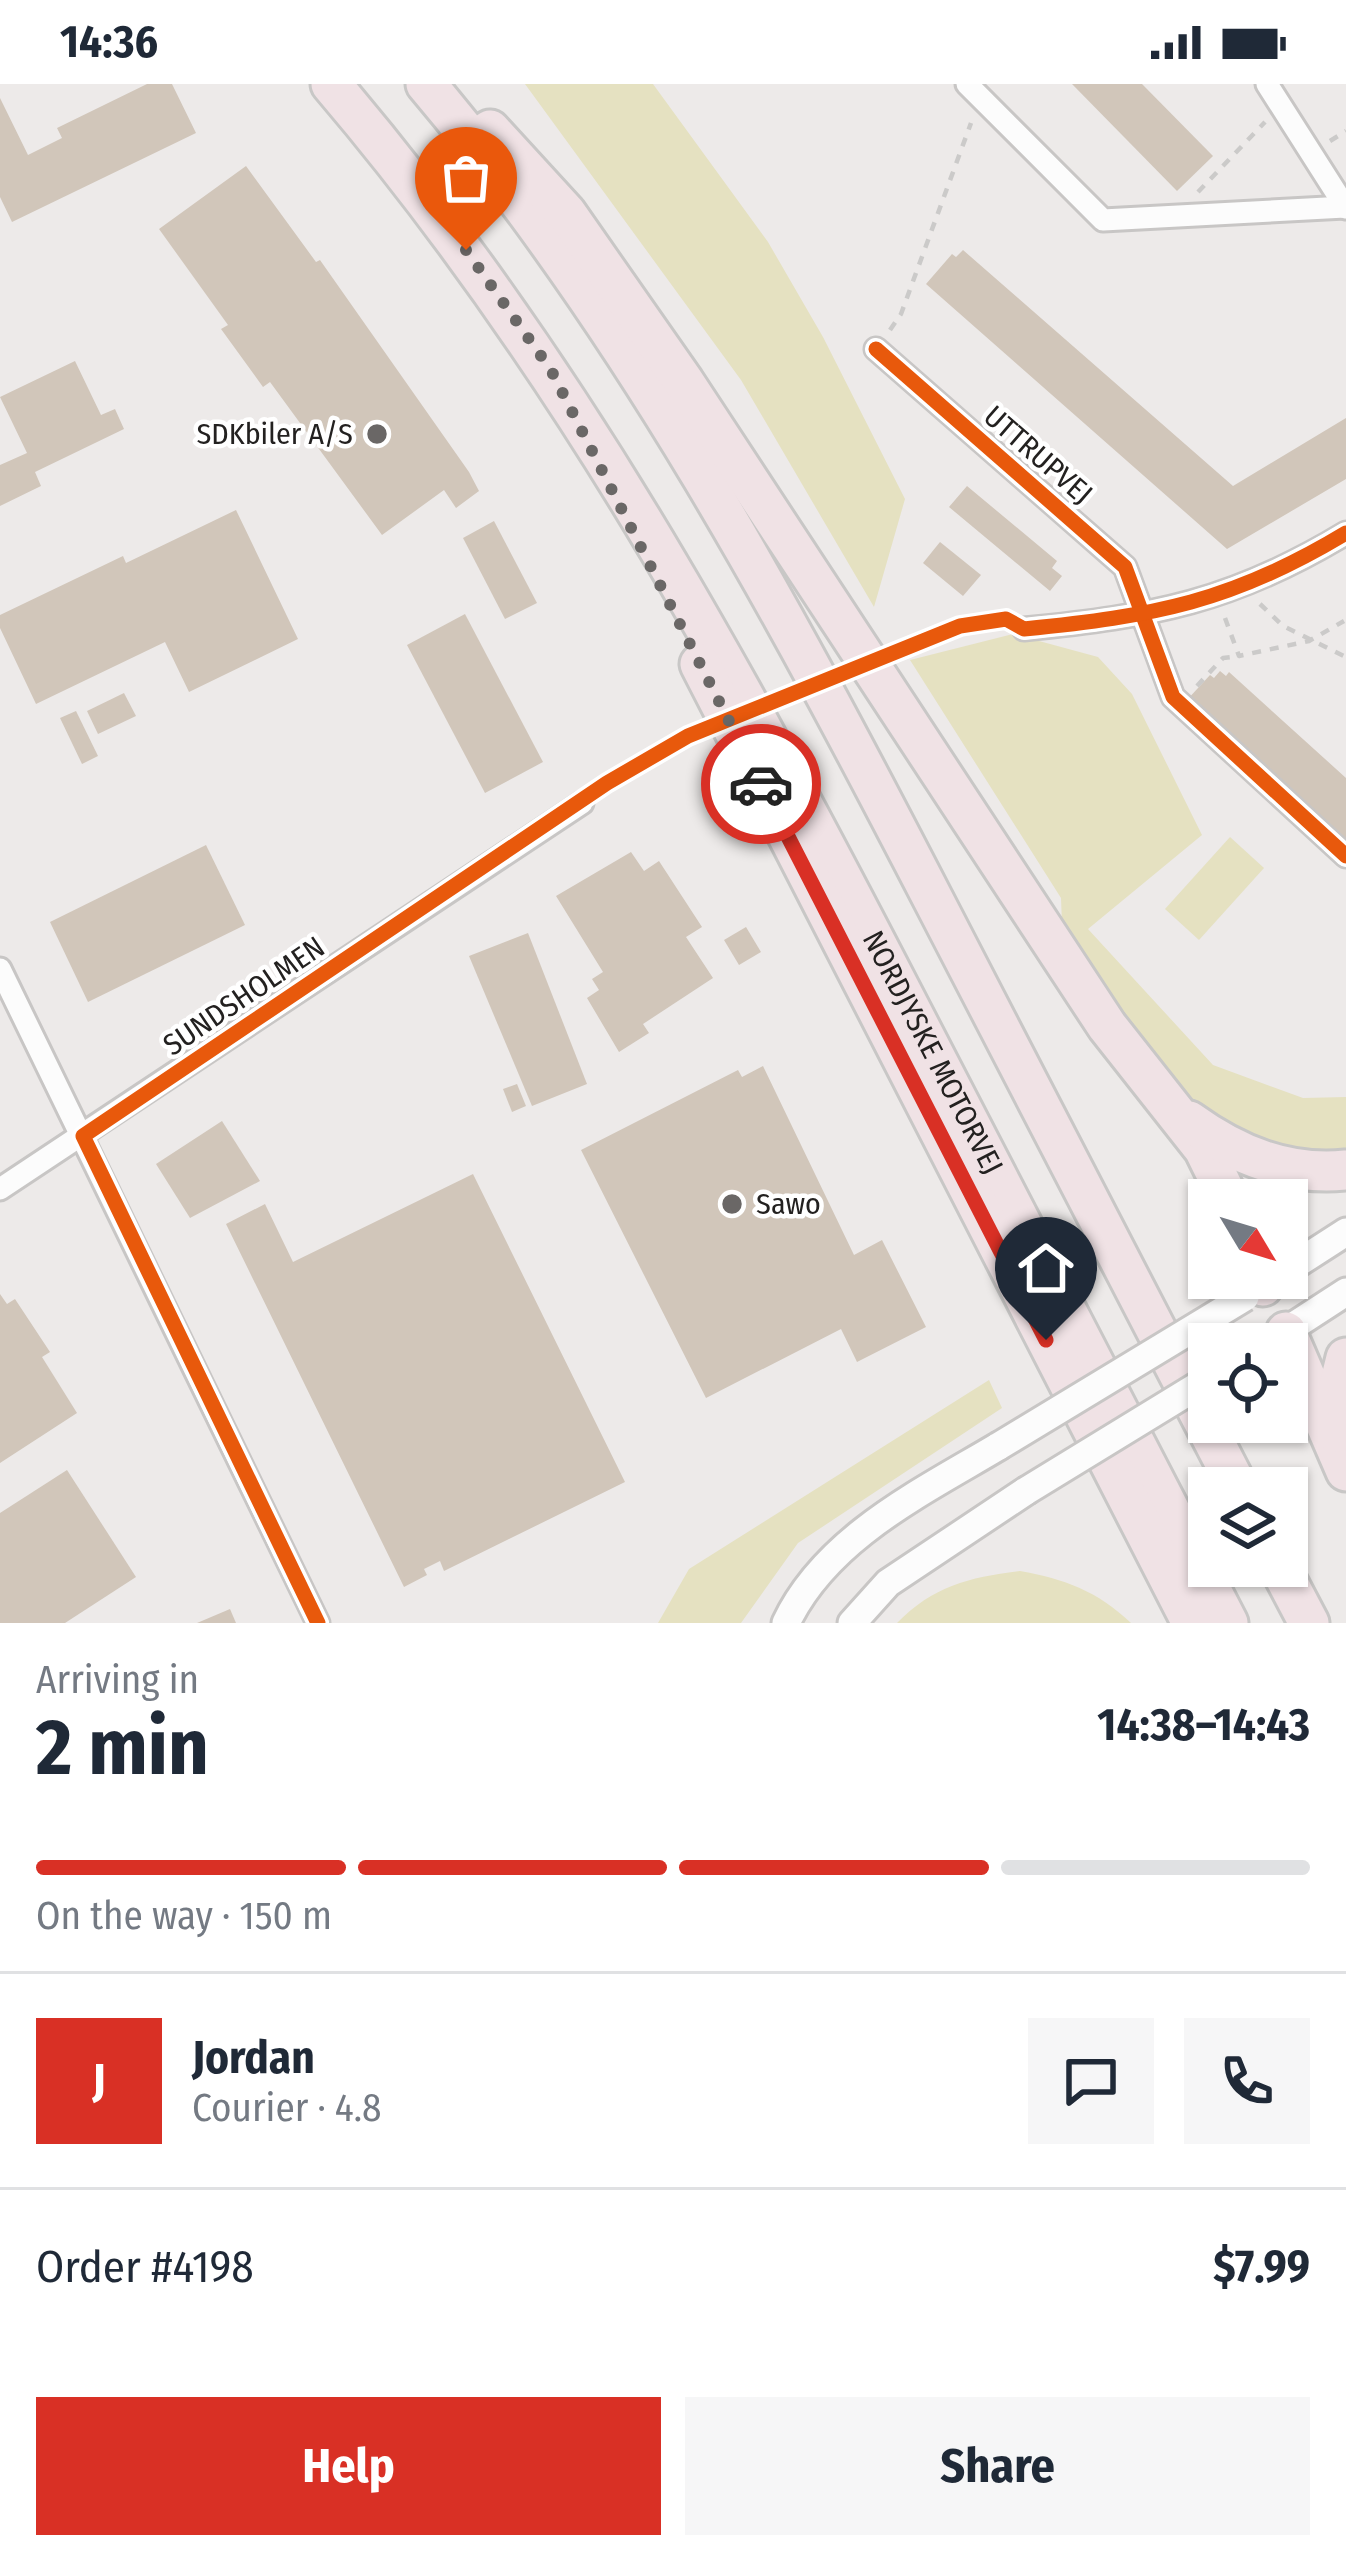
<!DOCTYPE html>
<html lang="en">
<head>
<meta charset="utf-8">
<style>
  body { margin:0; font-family:"Fira Sans Condensed",sans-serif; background:#f6f6f7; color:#1f2937; height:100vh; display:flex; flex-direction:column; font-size:45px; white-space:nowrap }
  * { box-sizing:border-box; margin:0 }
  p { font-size:39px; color:#747a83 }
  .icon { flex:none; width:66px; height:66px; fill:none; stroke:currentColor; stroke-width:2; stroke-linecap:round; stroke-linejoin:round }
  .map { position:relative; height:1539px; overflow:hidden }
  .sheet { display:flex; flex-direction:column; background:#fff; flex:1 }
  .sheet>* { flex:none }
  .needle { width:78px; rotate:128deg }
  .tools { position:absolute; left:1188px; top:1095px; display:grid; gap:24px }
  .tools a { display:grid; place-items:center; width:120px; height:120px; border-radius:0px; background:#fff; box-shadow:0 3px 9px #0004; font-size:60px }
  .pin { position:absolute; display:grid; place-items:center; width:102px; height:102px; color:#fff; margin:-123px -51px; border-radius:50% 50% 50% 0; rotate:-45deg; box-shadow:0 0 12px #0007 }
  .pin .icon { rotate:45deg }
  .courier { position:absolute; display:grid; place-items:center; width:120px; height:120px; margin:-60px; border:9px solid #d93025; border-radius:50%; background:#fff; color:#222; box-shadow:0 3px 15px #0007 }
  .overview em { font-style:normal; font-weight:700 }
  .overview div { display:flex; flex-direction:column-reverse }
  .overview { display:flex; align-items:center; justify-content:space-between; height:204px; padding:0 36px }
  h1 { font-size:78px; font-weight:700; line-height:90px }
  .bar { display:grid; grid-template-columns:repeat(4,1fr); gap:18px 12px; align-content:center; height:144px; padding:0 36px }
  .bar i { height:15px; border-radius:9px; background:#e0e1e3 }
  .bar .selected { background:#d93025 }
  .bar p { grid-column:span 4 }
  .line { display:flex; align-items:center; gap:30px; padding:0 36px; border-top:3px solid #e0e1e3 }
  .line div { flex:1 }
  .round { display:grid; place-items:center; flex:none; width:126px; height:126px; border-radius:0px; background:#f6f6f7 }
  .action { display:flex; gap:24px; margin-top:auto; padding:24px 36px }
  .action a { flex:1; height:138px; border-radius:0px; background:#d93025; color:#fff; font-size:48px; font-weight:700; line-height:138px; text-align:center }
  .action a+a { background:#f6f6f7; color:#1f2937 }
  .status { display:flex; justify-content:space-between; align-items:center; height:84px; padding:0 60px; background:#fff; direction:ltr }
  .status svg { height:33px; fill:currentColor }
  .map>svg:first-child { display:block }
  .green { fill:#e5e1c1 }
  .building { fill:#d1c6ba }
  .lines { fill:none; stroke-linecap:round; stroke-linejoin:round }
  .minor-casing { stroke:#c8c6c5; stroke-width:27 }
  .tertiary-casing { stroke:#c8c6c5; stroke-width:33 }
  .motorway-casing { stroke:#c8c7c6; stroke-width:45 }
  .path { stroke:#cbcac9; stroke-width:4.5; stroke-dasharray:9 9; stroke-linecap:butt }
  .minor { stroke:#fcfcfc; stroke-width:21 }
  .tertiary { stroke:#fcfcfc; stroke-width:27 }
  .motorway { stroke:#f0e2e5; stroke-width:39 }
  .tertiary-bridge-casing { stroke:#c8c6c5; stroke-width:33; stroke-linecap:butt }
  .tertiary-bridge { stroke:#fcfcfc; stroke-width:27 }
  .cycleway-casing { stroke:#fff; stroke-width:22 }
  .cycleway { stroke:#e8590c; stroke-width:15 }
  .done { stroke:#6a6766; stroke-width:12; stroke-dasharray:0 21.6 }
  .route { stroke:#d93025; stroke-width:15 }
  .poi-dot { fill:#6a6766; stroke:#fff; stroke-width:4.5 }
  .labels { text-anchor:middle; stroke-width:9; stroke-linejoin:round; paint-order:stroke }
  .poi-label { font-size:30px; fill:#232120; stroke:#fff; text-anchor:end }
  .street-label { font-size:30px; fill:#232120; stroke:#fff }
</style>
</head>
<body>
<div class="status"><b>14:36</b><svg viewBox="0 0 49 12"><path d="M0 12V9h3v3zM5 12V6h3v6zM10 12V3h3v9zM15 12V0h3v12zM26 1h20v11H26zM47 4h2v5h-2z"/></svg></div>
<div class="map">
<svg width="1346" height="1539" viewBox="0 0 1346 1539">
  <rect width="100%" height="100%" fill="#edeae9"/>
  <g class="green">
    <path d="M525 0H653L768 158 823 253 905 415 874 523 741 296Z"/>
    <path d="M1013 550 1098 573 1132 610 1202 751 1088 845 1213 981 1303 1014 1346 1013V1066C1195 1079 1132 949 1062 840L1061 814 910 576Z"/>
    <path d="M1230 753 1264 784 1199 856 1165 825Z"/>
    <path d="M989 1296 1002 1324 798 1459 741 1539H658L689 1485Z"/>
    <path d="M1020 1487C1065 1495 1097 1507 1131 1539H897C933 1502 970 1493 1020 1487Z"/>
  </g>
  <g class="building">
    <path d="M147 0H172L196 49 12 138 0 113V14L28 71 62 54 57 44Z"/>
    <path d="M1072 0H1142L1213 72 1177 107Z"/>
    <path d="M246 82 316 178 320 176 469 388 479 407 456 424 444 406 382 451 270 298 263 303 221 245 228 241 159 145Z"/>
    <path d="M963 166 1233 402 1346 334V395L1227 465 926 200 952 170 956 173Z"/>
    <path d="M75 277 101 331 115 325 124 345 35 388 41 402 0 422V381L27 369 0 313Z"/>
    <path d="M967 402 1057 477 1052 484 1062 492 1050 507 949 423Z"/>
    <path d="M236 426 298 555 189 608 165 558 36 620 0 544V531L123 472 126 479Z"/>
    <path d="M494 437 537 519 505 535 463 454Z"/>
    <path d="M940 458 981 491 963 512 923 479Z"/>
    <path d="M465 530 543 678 485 709 407 561Z"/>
    <path d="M1220 587 1226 592 1229 588 1346 694V762L1186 617 1210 591 1214 594Z"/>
    <path d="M124 609 136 632 98 650 87 627Z"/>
    <path d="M76 627 98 672 82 680 60 634Z"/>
    <path d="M206 761 245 841 88 918 50 838Z"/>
    <path d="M631 768 644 787 659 777 702 843 686 853 713 894 643 940 649 949 619 968 587 914 599 906 592 895 603 888 556 812Z"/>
    <path d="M746 843 761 868 739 881 724 856Z"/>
    <path d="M528 849 587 1000 532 1022 469 872Z"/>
    <path d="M763 982 854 1171 882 1156 926 1243 857 1278 841 1245 706 1314 581 1066 738 986 742 993Z"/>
    <path d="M517 1000 526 1022 512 1028 503 1005Z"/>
    <path d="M222 1037 260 1097 190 1134 156 1080Z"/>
    <path d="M473 1090 625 1398 444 1487 440 1477 424 1485 427 1491 404 1503 226 1140 265 1120 293 1178Z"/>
    <path d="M0 1210 7 1220 15 1215 50 1268 42 1273 77 1329 0 1379Z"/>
    <path d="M67 1386 136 1493 65 1539H0V1429Z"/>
    <path d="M230 1525 236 1539H197Z"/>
  </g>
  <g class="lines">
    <defs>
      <g id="minor">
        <path d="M967 0 1103 136 1345 123"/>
        <path d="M1267 0 1346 124"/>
        <path d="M876 265 1125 483 1173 613 1346 772"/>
        <path d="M1024 545C1154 532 1232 518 1346 449"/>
        <path d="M0 885 318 1539"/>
        <path d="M0 1105 582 719"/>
      </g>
      <g id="tertiary">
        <path d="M1287 1186 1346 1148"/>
        <path d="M1266 1260 1346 1208"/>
        <path d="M786 1539C826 1454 922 1408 999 1362"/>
        <path d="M852 1539 888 1499 1026 1407"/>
      </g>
      <g id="motorway">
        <path id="s1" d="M331 0C569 279 735 587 903 911 1011 1120 1120 1330 1228 1539"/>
        <path d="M426 0C634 246 786 531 933 815 1035 1012 1137 1208 1238 1404"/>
        <path d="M490 46 566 129 684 298 1107 942 1204 1065 1229 1116"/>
        <path d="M700 580 1192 1539"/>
        <path d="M1189 1037C1236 1071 1287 1092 1346 1086"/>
        <path d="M1260 1194 1263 1202"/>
        <path d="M1286 1248 1346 1387"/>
        <path d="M1336 1348 1334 1322 1346 1274"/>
        <path d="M1279 1482 1309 1539"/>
      </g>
    </defs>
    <use href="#minor" class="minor-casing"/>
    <use href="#tertiary" class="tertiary-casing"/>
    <use href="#motorway" class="motorway-casing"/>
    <g class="path">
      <path d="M1330 57 1346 47"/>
      <path d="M1198 108 1265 38"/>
      <path d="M890 246 901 230 971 39"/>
      <path d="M1260 520 1283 542 1346 573"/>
      <path d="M1225 534 1239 572 1309 557 1344 537"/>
      <path d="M1197 602 1223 574 1239 572"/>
    </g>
    <use href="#minor" class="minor"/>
    <use href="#tertiary" class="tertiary"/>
    <use href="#motorway" class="motorway"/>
    <defs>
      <g id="tertiary-bridge">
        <path d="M999 1362 1245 1213"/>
        <path d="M1026 1407 1209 1295"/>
      </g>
    </defs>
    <use href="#tertiary-bridge" class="tertiary-bridge-casing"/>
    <use href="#tertiary-bridge" class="tertiary-bridge"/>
    <defs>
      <g id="cycleway">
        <path d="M876 265 1125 483 1173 613 1346 772"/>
        <path d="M318 1539 83 1052 607 699 688 652 960 542 1006 535 1024 545C1154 532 1232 518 1346 449"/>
      </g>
    </defs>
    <use href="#cycleway" class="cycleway-casing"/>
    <use href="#cycleway" class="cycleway"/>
  </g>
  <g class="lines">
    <path class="done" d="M466 166 551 286 761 700"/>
    <path class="route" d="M761 700 1046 1256"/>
  </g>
  <g class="poi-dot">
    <circle cx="377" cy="350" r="12"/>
    <circle cx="732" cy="1120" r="12"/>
  </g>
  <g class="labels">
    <g class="poi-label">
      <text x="353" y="360">SDKbiler A/S</text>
      <text x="756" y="1130" text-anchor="start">Sawo</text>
    </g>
    <g class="street-label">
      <text transform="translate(1038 371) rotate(41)" y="10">UTTRUPVEJ</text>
      <text transform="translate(244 912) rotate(-34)" y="10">SUNDSHOLMEN</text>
      <text dy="10" stroke="none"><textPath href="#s1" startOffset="1143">NORDJYSKE MOTORVEJ</textPath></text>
    </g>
  </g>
</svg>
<div class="tools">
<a><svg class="needle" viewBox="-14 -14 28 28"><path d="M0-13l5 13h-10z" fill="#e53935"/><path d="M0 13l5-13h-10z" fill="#747a83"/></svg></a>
<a><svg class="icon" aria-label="locate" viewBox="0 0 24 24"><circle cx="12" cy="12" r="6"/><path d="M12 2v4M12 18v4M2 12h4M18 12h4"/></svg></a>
<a><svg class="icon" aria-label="layers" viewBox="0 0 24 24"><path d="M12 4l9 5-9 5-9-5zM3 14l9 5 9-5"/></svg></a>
</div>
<div class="pin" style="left:466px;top:166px;background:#ea580c"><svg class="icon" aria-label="bag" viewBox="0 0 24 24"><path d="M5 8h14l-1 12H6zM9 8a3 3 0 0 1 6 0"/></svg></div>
<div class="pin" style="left:1046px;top:1256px;background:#1f2937"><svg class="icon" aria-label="home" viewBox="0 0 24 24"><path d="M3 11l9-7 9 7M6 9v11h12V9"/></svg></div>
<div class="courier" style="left:761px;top:700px"><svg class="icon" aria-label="car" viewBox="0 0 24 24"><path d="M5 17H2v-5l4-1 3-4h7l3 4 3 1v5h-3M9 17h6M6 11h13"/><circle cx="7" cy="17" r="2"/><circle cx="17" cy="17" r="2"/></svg></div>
</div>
<section class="sheet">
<div class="overview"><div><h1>2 min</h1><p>Arriving in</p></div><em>14:38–14:43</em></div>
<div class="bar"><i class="selected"></i><i class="selected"></i><i class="selected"></i><i></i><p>On the way · 150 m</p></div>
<div class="line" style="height:216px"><b class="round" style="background:#d93025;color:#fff">J</b><div><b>Jordan</b><p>Courier · 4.8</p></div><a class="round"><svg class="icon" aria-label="chat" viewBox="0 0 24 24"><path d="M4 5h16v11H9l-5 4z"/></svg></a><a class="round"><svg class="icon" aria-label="phone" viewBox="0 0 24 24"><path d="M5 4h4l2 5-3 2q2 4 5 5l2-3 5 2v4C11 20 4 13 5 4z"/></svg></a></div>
<div class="line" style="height:156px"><div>Order #4198</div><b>$7.99</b></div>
<div class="action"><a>Help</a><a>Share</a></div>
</section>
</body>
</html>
